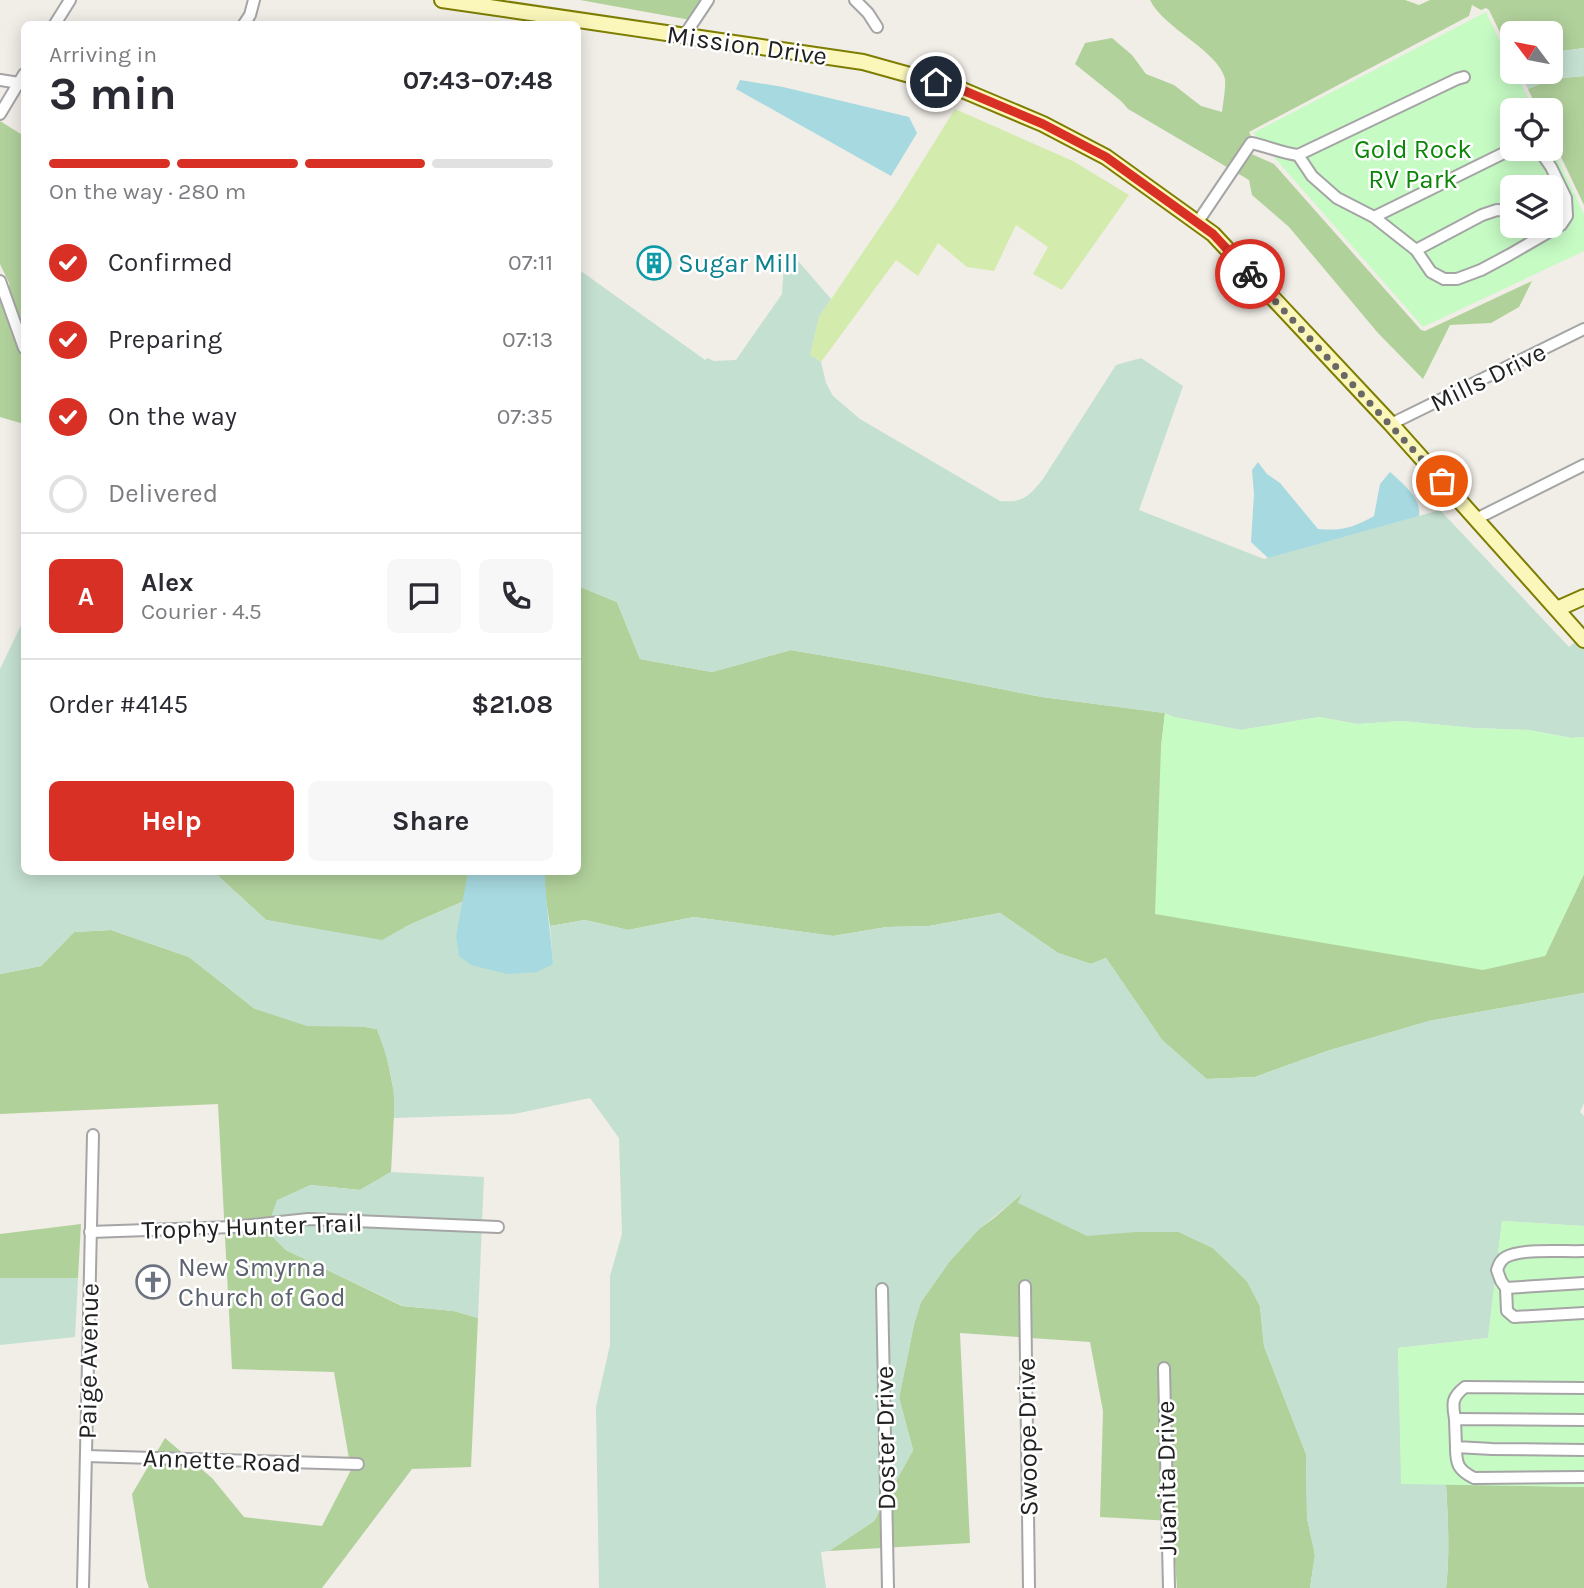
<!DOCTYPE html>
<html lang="en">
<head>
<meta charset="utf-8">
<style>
  body { margin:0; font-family:Karla,sans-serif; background:#f7f7f7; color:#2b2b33; height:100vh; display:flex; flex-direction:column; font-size:26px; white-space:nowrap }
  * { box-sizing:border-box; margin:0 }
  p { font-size:23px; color:#7c7c81 }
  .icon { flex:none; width:38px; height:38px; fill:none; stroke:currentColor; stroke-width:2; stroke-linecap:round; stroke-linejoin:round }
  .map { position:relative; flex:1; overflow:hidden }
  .side { position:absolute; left:21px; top:21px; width:560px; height:854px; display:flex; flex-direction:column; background:#fff; border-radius:10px; box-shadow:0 4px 18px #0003 }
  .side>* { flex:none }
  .needle { width:46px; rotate:302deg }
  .fabs { position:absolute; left:1500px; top:21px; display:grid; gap:14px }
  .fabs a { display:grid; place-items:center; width:63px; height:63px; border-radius:10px; background:#fff; box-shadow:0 4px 18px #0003; font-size:35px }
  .pin { position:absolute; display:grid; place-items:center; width:60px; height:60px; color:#fff; margin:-30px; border:4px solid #fff; border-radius:50%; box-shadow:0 2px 7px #0007 }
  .courier { position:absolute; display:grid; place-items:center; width:70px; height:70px; margin:-35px; border:5px solid #d93025; border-radius:50%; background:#fff; color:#222; box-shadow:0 2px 9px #0007 }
  .summary em { font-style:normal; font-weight:700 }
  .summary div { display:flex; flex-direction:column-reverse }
  .summary { display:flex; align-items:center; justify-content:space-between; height:119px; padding:0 28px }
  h1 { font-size:46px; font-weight:700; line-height:52px }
  .bar { display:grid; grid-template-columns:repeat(4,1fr); gap:10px 7px; align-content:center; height:84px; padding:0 28px }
  .bar i { height:9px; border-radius:5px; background:#e1e1e2 }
  .bar .on { background:#d93025 }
  .bar p { grid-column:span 4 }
  .line { display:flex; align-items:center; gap:18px; padding:0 28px; border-top:2px solid #e1e1e2 }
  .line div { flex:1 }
  .round { display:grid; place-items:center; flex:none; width:74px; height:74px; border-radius:10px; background:#f7f7f7 }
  ol { padding:0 28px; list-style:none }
  li { display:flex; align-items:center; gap:21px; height:77px }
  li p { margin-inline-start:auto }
  li .icon { padding:7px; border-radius:50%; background:#d93025; color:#fff; stroke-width:4 }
  li:last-child { color:#7c7c81 }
  li i { width:38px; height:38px; border:4px solid #e1e1e2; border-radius:50% }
  .action { display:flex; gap:14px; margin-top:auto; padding:14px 28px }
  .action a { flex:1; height:80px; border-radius:10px; background:#d93025; color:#fff; font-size:28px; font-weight:700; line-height:80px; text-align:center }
  .action a+a { background:#f7f7f7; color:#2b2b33 }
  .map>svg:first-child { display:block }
  .grass { fill:#d3ecad }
  .forest { fill:#b1d19b }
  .wetland { fill:#c4e0d0 }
  .park { fill:#c6fbc4; fill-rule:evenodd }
  .water { fill:#a7d9e0 }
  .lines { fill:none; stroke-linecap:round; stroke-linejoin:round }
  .street-casing { stroke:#a5a5a5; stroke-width:14 }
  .secondary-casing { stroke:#7d7d02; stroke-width:18 }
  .street { stroke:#fff; stroke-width:10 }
  .secondary { stroke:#fbf7bb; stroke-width:14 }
  .done { stroke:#6a6866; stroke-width:7; stroke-dasharray:0 12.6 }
  .route { stroke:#d93025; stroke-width:9 }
  .labels { text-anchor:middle; stroke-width:5; stroke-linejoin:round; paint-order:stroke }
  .street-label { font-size:26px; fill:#212121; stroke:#fff }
  .park-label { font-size:26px; fill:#0d8509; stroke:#fff }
  .culture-label { font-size:26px; fill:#0d838f; stroke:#fff; text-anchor:start }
  .worship-label { font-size:26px; fill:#5b616d; stroke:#fff; text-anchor:start }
</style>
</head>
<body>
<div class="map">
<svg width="1584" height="1588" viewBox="0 0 1584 1588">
  <rect width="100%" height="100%" fill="#f1ede7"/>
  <path class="grass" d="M955 109 1073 161 1129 195 1062 290 1033 274 1048 247 1016 225 994 271 967 267 938 243 918 276 896 260 821 362 810 355 819 317 899 199Z"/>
  <g class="forest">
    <path d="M580 0H708L696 21Z"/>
    <path d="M1150 0H1405L1419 5 1430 0H1584V48L1555 52H1551L1550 33H1512V52L1510 53 1489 10 1486 8 1481 10 1472 5 1469 16 1249 132 1253 140 1249 153 1274 164 1421 330 1425 331 1532 281 1519 307 1491 323 1450 325 1423 379 1378 333 1289 227 1252 195 1249 180 1128 109 1121 101 1075 64 1085 43 1112 38 1132 55 1146 74 1174 85 1201 106 1222 112C1223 104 1226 87 1225 79 1219 51 1163 28 1150 0Z"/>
    <path d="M1584 76V205L1551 136 1550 110H1538L1528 89 1552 79Z"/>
    <path d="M0 121 24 136V424L0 417V286L10 285 0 264Z"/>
    <path d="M578 586 617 602 640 659 712 672 791 650 884 666 1042 697 1165 713 1161 747 1545 956 1584 874V993L1429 1021 1327 1051 1255 1077 1206 1079 1162 1040 1106 958 1091 964 1058 953 1000 913 929 926 887 927 833 936 694 917 628 930 585 920 550 926 545 893V872H578Z"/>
    <path d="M214 872H468L464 901 409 925 382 941 266 920Z"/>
    <path d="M111 930 189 957 255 1009 377 1029 386 1053 395 1097 391 1172 360 1190 310 1185 267 1231 286 1250 402 1306 454 1311 478 1318 471 1467 412 1469 322 1588H149L146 1579 132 1494 165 1438 212 1478 244 1517 322 1526 351 1470 334 1372 232 1369 218 1104 0 1114V974L41 966 74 932Z"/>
    <path d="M1024 1192 1018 1203 1136 1232H1179L1213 1248 1247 1281 1260 1306 1264 1346 1306 1454 1307 1518 1315 1555 1310 1588H1177L1172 1521 1100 1517 1103 1411 1090 1342 960 1333 970 1543 829 1551 874 1521 913 1450 899 1398 914 1324 921 1302 949 1262 979 1229 994 1218Z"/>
    <path d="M81 1224 78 1278H0V1234Z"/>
    <path d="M1446 1484 1584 1487V1588H1446C1450 1554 1448 1519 1446 1484Z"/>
  </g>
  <g class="wetland">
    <path d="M1584 48V76L1552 79 1528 89 1519 72H1550L1551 52H1555Z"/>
    <path d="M792 254 831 299 819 317 810 355 821 362 826 383 833 396 860 419 1000 501C1024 503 1029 496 1043 479L1116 365 1141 358 1183 386 1139 510 1264 559 1440 510 1569 647 1578 640 1584 647V737L1572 738 1529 730 1473 728 1402 721 1357 724 1319 717 1241 730 1174 717 1164 713 1042 697 884 666 791 650 712 672 640 659 617 602 578 586V269L705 360 708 358 714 361 736 360 782 294 784 264Z"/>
    <path d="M24 619V872H214L266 920 382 940 409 925 464 901 456 936 553 964 550 926 585 920 628 930 694 917 834 936 887 927 929 926 1000 913 1058 953 1091 964 1106 958 1162 1040 1207 1079 1255 1077 1327 1051 1429 1021 1584 993V1103L1580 1112 1584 1116V1226L1502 1221 1488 1338 1398 1348 1402 1484H1446C1448 1519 1450 1554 1446 1588H1310L1315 1555 1307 1518 1306 1454 1264 1346 1260 1306 1247 1281 1213 1248 1179 1232H1136L1087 1236 1018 1203 1022 1194 979 1229 949 1262 921 1302 914 1324 899 1398 913 1450 874 1521 829 1551 821 1552 826 1588H599L596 1407 610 1345V1276L622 1234 619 1138 590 1098 514 1114 394 1118C396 1086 388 1059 377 1029L366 1027 307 1026 255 1009 189 957 111 930 74 932 41 966 0 974V669Z"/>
    <path d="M391 1172 484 1177 478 1318 454 1311 403 1306 286 1250 266 1231 277 1200 310 1185 360 1190Z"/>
    <path d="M0 1278H78L75 1337 0 1345Z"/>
  </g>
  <g class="park">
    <path d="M1486 12 1512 66V72H1515L1534 110H1512V149H1550L1551 145 1584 214V251L1423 327 1253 133ZM1512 187H1550V226H1512Z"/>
    <path d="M1165 713 1174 717 1241 730 1319 717 1357 724 1402 721 1473 728 1529 730 1572 738 1584 737V874L1545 956 1483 970 1155 914 1161 747Z"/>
    <path d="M1502 1221 1584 1226V1487L1401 1484 1398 1348 1488 1338Z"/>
  </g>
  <g class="water">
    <path d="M740 80 783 87 909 117 917 133 891 176 736 89Z"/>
    <path d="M1258 462 1267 474 1280 483 1318 529C1343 531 1352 528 1374 516L1380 484 1390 472C1402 483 1422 498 1419 516L1268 558 1251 542 1254 494 1252 470Z"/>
    <path d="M468 872H545C545 902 551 933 553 964L537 972 507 974 471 965 459 956 456 936Z"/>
  </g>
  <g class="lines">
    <defs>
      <g id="street">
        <path d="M855 0 868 13 877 27"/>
        <path d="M55 24 70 0"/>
        <path d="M244 24 250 15 254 0"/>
        <path d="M684 36 708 0"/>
        <path d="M0 80 19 83"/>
        <path d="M0 114 24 74"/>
        <path d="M1298 155 1312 176 1337 198 1374 217 1416 250 1431 272 1444 279H1457L1481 270 1509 255 1561 225 1567 216 1566 198 1551 167 1542 154 1532 149"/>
        <path d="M1374 217 1510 150 1518 149"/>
        <path d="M1197 223 1251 143C1267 146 1281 153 1298 155L1457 79 1464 77"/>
        <path d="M1416 250 1482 215 1497 210 1512 211"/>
        <path d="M0 281 24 348"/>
        <path d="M1391 424 1584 329"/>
        <path d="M1476 519 1584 465"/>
        <path d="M90 1232 233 1227 308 1219 498 1227"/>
        <path d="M1584 1251C1565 1252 1522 1248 1506 1257 1500 1260 1499 1265 1497 1270L1501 1281 1506 1288 1507 1311 1514 1317 1584 1313"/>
        <path d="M1025 1286 1029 1588"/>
        <path d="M1506 1288 1584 1283"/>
        <path d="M882 1289 888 1588"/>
        <path d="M1164 1368 1169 1588"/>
        <path d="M1455 1419C1452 1403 1452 1397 1465 1387L1584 1388"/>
        <path d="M1584 1420 1455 1419 1456 1447 1492 1449 1584 1450"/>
        <path d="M1456 1447C1456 1464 1458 1470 1474 1478L1584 1477"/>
        <path d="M86 1456 358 1464"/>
        <path d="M83 1588 93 1135"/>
      </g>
      <g id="secondary">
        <path d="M442 0 863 62 960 89 1043 124 1106 157 1213 234 1391 424 1584 640"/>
        <path d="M1557 609 1584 597"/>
      </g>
    </defs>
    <use href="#street" class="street-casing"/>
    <use href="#secondary" class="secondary-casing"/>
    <use href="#street" class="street"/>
    <use href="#secondary" class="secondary"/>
  </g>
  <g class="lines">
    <path class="done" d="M1250 274 1442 481"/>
    <path class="route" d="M936 82 960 89 1043 124 1106 157 1213 234 1250 274"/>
  </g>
  <defs>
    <symbol id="building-ring" viewBox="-11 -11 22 22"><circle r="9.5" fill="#fff" stroke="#0f9aa8" stroke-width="1.5"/><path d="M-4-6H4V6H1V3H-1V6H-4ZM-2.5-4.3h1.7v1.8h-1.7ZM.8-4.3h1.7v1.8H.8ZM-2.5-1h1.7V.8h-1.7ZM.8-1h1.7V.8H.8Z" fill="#0f9aa8"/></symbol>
    <symbol id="church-ring" viewBox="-11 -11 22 22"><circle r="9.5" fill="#fff" stroke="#6b7280" stroke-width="1.5"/><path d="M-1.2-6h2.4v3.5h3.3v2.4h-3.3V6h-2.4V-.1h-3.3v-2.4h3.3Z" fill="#6b7280"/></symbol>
  </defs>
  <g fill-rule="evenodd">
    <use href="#building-ring" x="635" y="244" width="38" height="38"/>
    <use href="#church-ring" x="134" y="1263" width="38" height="38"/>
  </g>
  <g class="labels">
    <g class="street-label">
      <text transform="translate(747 45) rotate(8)" y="9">Mission Drive</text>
      <text transform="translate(1488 377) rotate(-26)" y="9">Mills Drive</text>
      <text transform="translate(252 1226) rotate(-2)" y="9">Trophy Hunter Trail</text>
      <text transform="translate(88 1361) rotate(-89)" y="9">Paige Avenue</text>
      <text transform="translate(1027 1437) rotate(-91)" y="9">Swoope Drive</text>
      <text transform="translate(885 1438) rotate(-91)" y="9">Doster Drive</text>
      <text transform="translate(222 1460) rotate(2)" y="9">Annette Road</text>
      <text transform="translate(1166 1478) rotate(-91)" y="9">Juanita Drive</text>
    </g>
    <g class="park-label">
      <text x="1413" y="158">Gold Rock<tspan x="1413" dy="30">RV Park</tspan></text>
    </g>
    <g class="culture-label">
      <text x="678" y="272">Sugar Mill</text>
    </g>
    <g class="worship-label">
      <text x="178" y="1276">New Smyrna<tspan x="178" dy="30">Church of God</tspan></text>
    </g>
  </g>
</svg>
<div class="fabs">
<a><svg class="needle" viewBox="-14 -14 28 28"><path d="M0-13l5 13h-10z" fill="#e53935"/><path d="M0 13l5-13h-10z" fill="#7c7c81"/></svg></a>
<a><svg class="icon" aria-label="locate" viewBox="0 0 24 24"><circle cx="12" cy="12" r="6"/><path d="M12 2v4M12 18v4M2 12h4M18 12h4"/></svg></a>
<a><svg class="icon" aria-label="layers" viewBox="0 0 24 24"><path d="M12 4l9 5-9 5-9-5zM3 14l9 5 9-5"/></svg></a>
</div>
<div class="pin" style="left:1442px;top:481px;background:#ea580c"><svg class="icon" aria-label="bag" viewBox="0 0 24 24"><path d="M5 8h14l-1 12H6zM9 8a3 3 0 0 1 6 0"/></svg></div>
<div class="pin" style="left:936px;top:82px;background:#1f2937"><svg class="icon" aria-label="home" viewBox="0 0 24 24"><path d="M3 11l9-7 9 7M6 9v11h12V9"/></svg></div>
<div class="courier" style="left:1250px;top:274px"><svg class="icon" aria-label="bike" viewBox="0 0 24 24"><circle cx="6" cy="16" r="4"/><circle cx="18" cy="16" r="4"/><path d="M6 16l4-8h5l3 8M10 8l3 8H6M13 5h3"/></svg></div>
<section class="side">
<div class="summary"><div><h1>3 min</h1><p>Arriving in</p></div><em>07:43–07:48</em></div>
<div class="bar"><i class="on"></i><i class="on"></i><i class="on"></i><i></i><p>On the way · 280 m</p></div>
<ol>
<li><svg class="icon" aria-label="check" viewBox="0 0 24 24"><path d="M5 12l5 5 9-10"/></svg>Confirmed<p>07:11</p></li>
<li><svg class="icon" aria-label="check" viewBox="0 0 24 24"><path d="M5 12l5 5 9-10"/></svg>Preparing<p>07:13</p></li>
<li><svg class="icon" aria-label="check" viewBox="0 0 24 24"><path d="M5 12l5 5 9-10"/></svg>On the way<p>07:35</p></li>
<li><i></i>Delivered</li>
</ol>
<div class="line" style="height:126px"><b class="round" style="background:#d93025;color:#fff">A</b><div><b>Alex</b><p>Courier · 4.5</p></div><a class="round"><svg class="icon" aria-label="chat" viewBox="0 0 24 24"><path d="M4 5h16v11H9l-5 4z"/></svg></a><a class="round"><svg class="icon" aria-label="phone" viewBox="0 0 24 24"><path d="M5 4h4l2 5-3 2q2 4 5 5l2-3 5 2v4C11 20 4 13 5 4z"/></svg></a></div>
<div class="line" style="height:91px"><div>Order #4145</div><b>$21.08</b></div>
<div class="action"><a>Help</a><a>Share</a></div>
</section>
</div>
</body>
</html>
